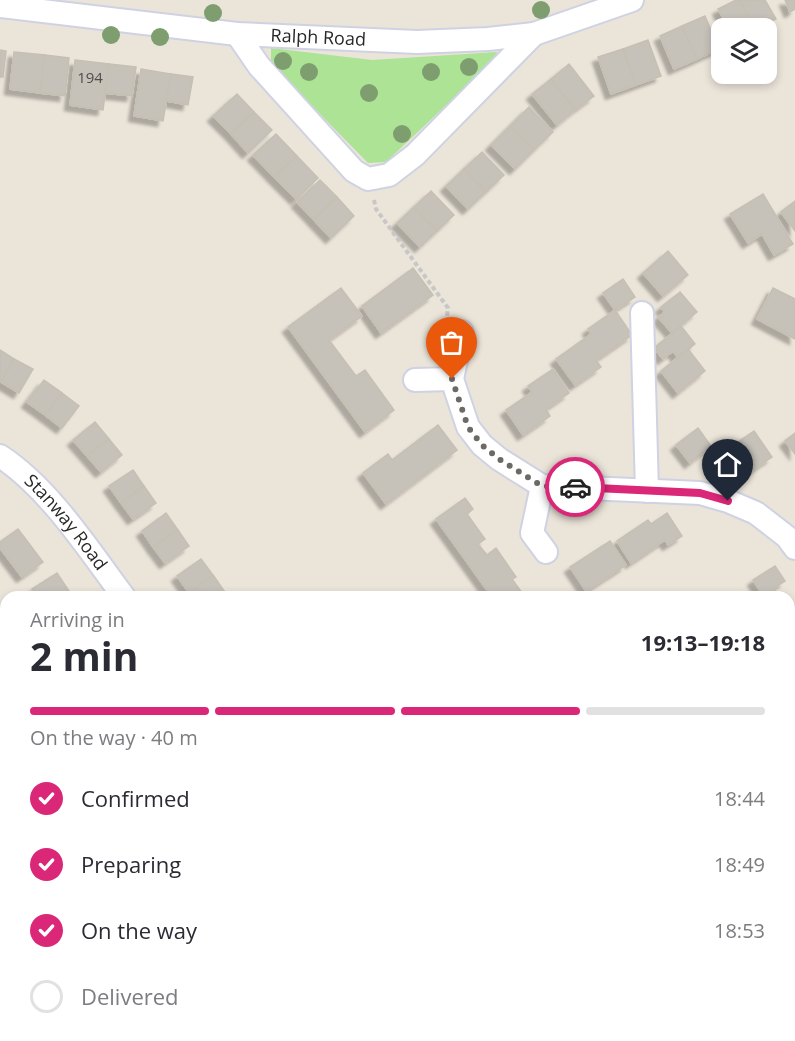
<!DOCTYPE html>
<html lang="en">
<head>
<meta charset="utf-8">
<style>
  body { margin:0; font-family:"Open Sans",sans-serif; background:#f7f7f7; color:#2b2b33; height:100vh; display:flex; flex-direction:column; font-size:22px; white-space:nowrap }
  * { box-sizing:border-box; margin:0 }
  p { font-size:20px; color:#7c7c81 }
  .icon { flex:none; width:33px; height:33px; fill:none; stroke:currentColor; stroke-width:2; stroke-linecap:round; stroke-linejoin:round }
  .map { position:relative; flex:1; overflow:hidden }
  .drawer { position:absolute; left:0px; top:591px; width:795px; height:450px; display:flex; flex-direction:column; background:#fff; border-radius:18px 18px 0 0; box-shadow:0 3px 9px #0003 }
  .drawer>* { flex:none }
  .tools { position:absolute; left:711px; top:18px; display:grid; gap:12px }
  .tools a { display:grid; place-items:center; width:66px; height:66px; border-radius:12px; background:#fff; box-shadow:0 3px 9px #0003; font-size:30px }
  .pin { position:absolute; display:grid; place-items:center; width:51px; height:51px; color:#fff; margin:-62px -26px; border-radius:50% 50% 50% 0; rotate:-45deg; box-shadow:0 0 6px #0007 }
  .pin .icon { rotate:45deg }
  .courier { position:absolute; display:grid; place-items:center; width:60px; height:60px; margin:-30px; border:4px solid #db2777; border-radius:50%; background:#fff; color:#222; box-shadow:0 2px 8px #0007 }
  .summary em { font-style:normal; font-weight:700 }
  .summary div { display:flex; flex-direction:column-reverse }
  .summary { display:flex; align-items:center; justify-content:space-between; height:102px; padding:0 30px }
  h1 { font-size:39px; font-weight:700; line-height:45px }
  .bar { display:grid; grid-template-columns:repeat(4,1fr); gap:9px 6px; align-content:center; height:72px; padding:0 30px }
  .bar i { height:8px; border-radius:4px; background:#e1e1e2 }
  .bar .current { background:#db2777 }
  .bar p { grid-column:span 4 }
  ol { padding:0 30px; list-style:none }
  li { display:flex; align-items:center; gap:18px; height:66px }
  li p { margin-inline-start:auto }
  li .icon { padding:6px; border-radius:50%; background:#db2777; color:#fff; stroke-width:4 }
  li:last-child { color:#7c7c81 }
  li i { width:33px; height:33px; border:3px solid #e1e1e2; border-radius:50% }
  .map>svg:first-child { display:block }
  .green { fill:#ace395 }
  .building { fill:#c6c1b9; stroke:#c6c0b3; stroke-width:1.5; filter:url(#shadow) }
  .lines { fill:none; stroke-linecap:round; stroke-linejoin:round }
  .minor-casing { stroke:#cfd2e2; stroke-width:26 }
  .path { stroke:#c7c7c7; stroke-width:4; stroke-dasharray:4.5 3; stroke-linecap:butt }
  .minor { stroke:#fff; stroke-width:22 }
  .tree { fill:#7e9e6f }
  .done { stroke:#6c6a66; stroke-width:6; stroke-dasharray:0 10.8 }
  .route { stroke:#db2777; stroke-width:8 }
  .labels { text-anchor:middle; stroke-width:5; stroke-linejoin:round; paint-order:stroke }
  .number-label { font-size:15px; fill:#504e4c }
  .street-label { font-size:18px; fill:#282828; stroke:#fff }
</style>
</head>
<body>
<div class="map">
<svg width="795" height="1041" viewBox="0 0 795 1041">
  <defs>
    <filter id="shadow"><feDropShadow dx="-5.5" dy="5.5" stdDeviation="1.5" flood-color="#0004"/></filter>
  </defs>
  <rect width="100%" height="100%" fill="#ebe4d9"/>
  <g class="green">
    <path d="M271 48 372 60 497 52 493 61 386 162 368 163 271 64Z"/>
    <path d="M795 1012V1041H758L766 1035H789V1017Z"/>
  </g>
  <g class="building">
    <path d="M736 0H739L755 28H729L718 9Z"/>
    <path d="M739 0H765L776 19 758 28H755Z"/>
    <path d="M785 0H795V9L790 12Z"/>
    <path d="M705 16 719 49 697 59 682 26Z"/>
    <path d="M682 26 697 59 674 69 660 36Z"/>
    <path d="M648 40 661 76 636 85 623 49Z"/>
    <path d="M623 49 636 85 611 94 598 57Z"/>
    <path d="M0 50 6 51 3 77H0Z"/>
    <path d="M14 52 45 55 40 93 10 89Z"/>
    <path d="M45 55 69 58 65 96 40 93Z"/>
    <path d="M75 60 109 64 103 110 70 105Z"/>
    <path d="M109 64 136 67 132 96 105 93Z"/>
    <path d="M569 64 594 96 575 110 551 79Z"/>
    <path d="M141 69 171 74 163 121 134 116Z"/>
    <path d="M171 74 193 77 188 105 166 101Z"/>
    <path d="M551 79 575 110 557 125 532 94Z"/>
    <path d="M237 94 254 112 231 134 213 116Z"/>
    <path d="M529 107 553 132 534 150 510 126Z"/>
    <path d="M254 112 272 130 248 153 231 134Z"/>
    <path d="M510 126 534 150 515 169 491 145Z"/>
    <path d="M276 134 297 156 274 177 253 155Z"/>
    <path d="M482 152 504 175 486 192 464 169Z"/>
    <path d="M297 156 318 178 296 199 274 177Z"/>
    <path d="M464 169 486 192 468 209 446 186Z"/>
    <path d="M320 180 337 197 314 220 297 202Z"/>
    <path d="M431 191 454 215 437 231 414 207Z"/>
    <path d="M763 194 793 244 774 255 762 234 748 243 730 214Z"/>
    <path d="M337 197 354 216 331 238 314 220Z"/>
    <path d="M795 201V231L781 212Z"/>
    <path d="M414 207 437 231 420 247 397 223Z"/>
    <path d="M668 251 688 275 663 296 643 273Z"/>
    <path d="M413 268 433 295 381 333 362 306Z"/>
    <path d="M623 279 635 297 615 310 603 293Z"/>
    <path d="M341 288 362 316 329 340 356 376 365 370 394 410 365 432 288 327Z"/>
    <path d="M773 288 795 299V339L757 319Z"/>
    <path d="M680 292 697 312 672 333 658 317 665 312 661 307Z"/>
    <path d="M615 310 632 335 596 360 601 367 575 385 556 359 591 334 588 329Z"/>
    <path d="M681 326 695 344 678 358 673 351 663 359 654 348Z"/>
    <path d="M688 349 705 371 678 393 661 371Z"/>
    <path d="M0 350 14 359 1 382 0 381Z"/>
    <path d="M14 359 33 369 19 393 1 382Z"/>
    <path d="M553 369 569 393 546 409 550 416 523 435 506 410 532 392 528 386Z"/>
    <path d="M44 380 62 393 45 415 27 402Z"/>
    <path d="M62 393 79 406 62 428 45 415Z"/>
    <path d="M95 422 109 439 87 456 73 440Z"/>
    <path d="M438 425 457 450 386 504 363 473 388 454 392 460Z"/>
    <path d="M698 428 711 446 690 463 676 445Z"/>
    <path d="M754 431 772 457 739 479 722 453Z"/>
    <path d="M795 433V454L785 441Z"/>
    <path d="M109 439 122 455 101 472 87 456Z"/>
    <path d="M133 470 144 486 121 503 109 486Z"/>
    <path d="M144 486 156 503 133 519 121 503Z"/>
    <path d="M465 498 473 509 467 514 485 539 478 544 487 555 496 548 516 577 512 579 525 597H492L436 519Z"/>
    <path d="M166 513 178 530 153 547 142 531Z"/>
    <path d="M667 513 682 536 668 545 665 540 631 563 617 541 648 520 651 524Z"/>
    <path d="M18 529 43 562 22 577 0 548V542Z"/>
    <path d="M178 530 189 546 165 563 153 547Z"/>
    <path d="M610 541 626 565 586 591 570 567Z"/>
    <path d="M201 559 213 575 189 593 177 576Z"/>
    <path d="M775 566 785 581 774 588 780 597H757L762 594 753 580Z"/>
    <path d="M57 573 73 597H38L32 589Z"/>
    <path d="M213 575 225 592 219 597H192L189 593Z"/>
    <path d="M795 680V718L789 722V683Z"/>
    <path d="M795 748V773L789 763V751Z"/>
    <path d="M6 777V796L0 781Z"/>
    <path d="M0 781 6 796V810L0 812Z"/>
    <path d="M789 803 795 811V836L789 840Z"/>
    <path d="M789 862 795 872V875L789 879Z"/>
    <path d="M795 929V961L789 965V933Z"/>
    <path d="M0 932 6 947 0 949Z"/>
    <path d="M361 1035H385L377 1041H365Z"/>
    <path d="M708 1035H721L723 1041H688Z"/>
  </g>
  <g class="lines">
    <defs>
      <g id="minor">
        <path id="s1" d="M0 6 237 34 417 42 488 39 534 34 632 0"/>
        <path d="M237 34 259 66 354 171 368 179 389 175 415 155 534 34"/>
        <path d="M642 313 647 491"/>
        <path d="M462 332 452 379 468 427 482 445 499 459 542 486 700 493 728 501 756 513 787 537 795 548"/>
        <path d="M415 380 452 379"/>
        <path id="s2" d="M0 456C50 489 88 549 124 597"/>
        <path d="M542 486 532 533 546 552"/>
        <path d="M789 651 795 648"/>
        <path d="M0 867 6 865"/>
        <path d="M448 1035 453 1041"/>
      </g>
    </defs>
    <use href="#minor" class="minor-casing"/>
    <path class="path" d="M374 200 376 209 448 308 447 316"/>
    <use href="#minor" class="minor"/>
  </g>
  <g class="tree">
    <circle cx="541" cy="10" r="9"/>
    <circle cx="213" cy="13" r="9"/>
    <circle cx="111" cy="35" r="9"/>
    <circle cx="160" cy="37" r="9"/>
    <circle cx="283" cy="61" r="9"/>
    <circle cx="469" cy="67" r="9"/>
    <circle cx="309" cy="72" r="9"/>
    <circle cx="431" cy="72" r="9"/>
    <circle cx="369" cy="93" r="9"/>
    <circle cx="402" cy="134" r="9"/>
  </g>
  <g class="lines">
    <path class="done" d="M452 379 468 427 482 445 499 459 542 486 575 487"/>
    <path class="route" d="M575 487 700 493 728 501"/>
  </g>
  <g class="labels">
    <g class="number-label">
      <text x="90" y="83">194</text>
    </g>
    <g class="street-label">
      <text dy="6" stroke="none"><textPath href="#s1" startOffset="320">Ralph Road</textPath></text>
      <text dy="6" stroke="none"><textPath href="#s2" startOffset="94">Stanway Road</textPath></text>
    </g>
  </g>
</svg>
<div class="tools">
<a><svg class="icon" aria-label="layers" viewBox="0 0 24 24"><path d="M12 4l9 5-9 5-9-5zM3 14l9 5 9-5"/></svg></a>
</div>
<div class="pin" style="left:452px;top:379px;background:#ea580c"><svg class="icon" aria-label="bag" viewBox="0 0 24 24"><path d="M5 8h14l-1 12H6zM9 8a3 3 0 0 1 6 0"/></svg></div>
<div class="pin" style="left:728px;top:501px;background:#1f2937"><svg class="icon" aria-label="home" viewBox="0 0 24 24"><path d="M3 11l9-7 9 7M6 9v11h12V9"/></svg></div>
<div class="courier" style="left:575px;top:487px"><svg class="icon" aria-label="car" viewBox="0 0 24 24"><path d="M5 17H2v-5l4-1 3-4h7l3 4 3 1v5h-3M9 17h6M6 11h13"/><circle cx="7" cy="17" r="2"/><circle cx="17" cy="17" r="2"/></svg></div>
<section class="drawer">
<div class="summary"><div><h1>2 min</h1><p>Arriving in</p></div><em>19:13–19:18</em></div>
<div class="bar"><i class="current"></i><i class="current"></i><i class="current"></i><i></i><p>On the way · 40 m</p></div>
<ol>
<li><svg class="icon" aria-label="check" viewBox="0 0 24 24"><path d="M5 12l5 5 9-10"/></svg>Confirmed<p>18:44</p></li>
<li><svg class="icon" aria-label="check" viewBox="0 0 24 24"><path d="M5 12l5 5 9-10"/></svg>Preparing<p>18:49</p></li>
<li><svg class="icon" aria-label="check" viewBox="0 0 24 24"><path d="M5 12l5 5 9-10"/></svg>On the way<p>18:53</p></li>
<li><i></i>Delivered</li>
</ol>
</section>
</div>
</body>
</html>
